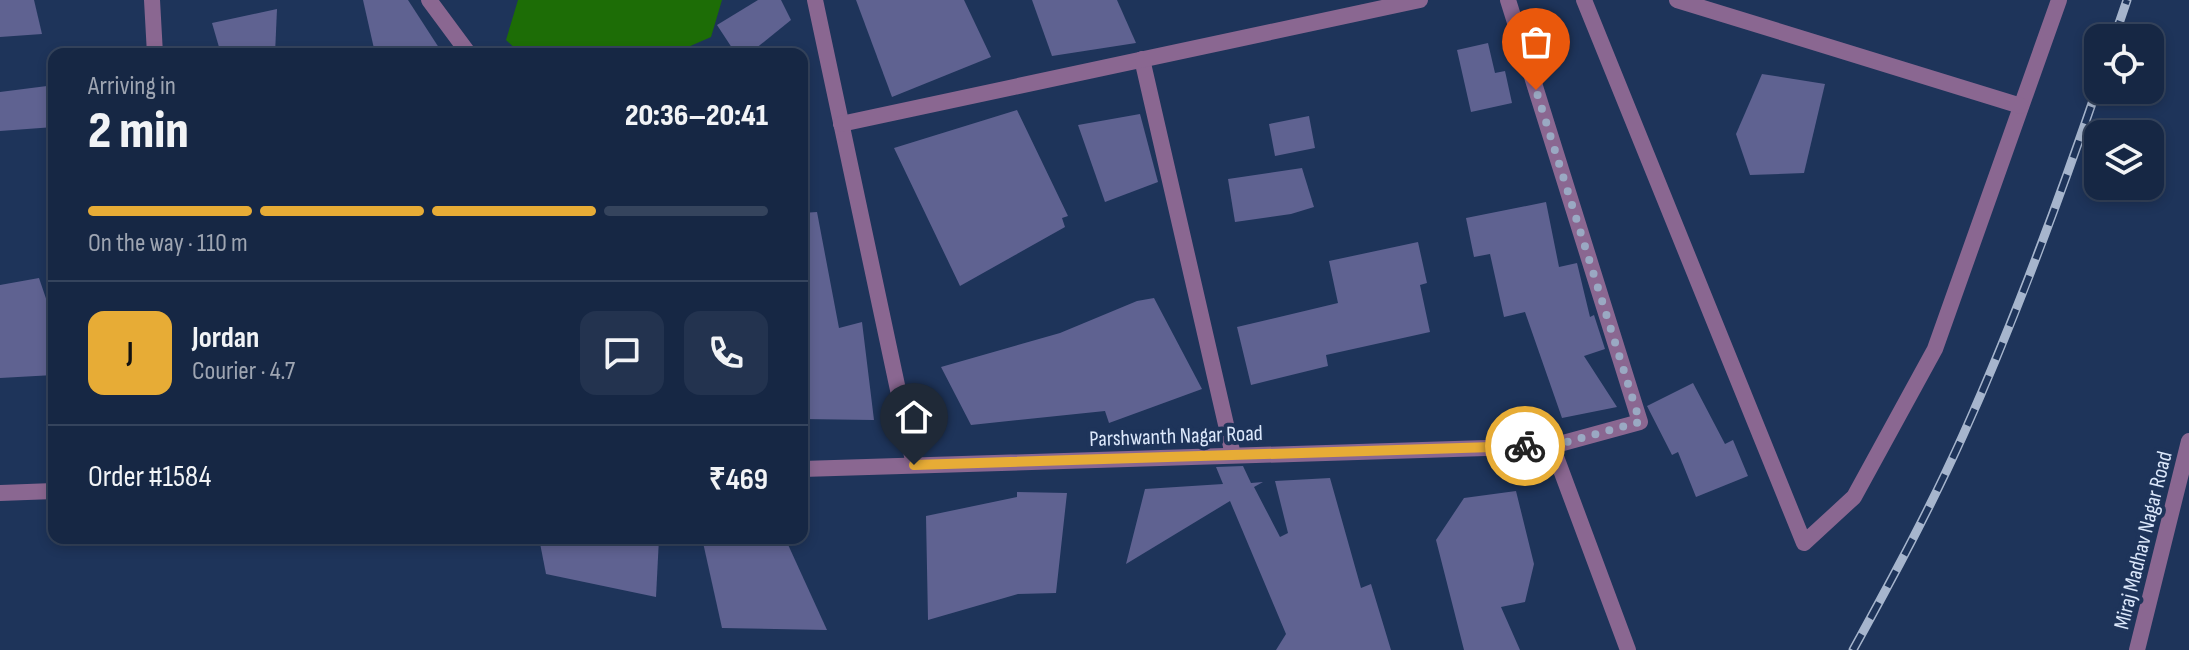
<!DOCTYPE html>
<html lang="en">
<head>
<meta charset="utf-8">
<style>
  body { margin:0; font-family:"Sofia Sans Condensed",sans-serif; background:#23334f; color:#f1f3f6; height:100vh; display:flex; flex-direction:column; font-size:30px; white-space:nowrap }
  * { box-sizing:border-box; margin:0 }
  p { font-size:26px; color:#9ea5b2 }
  .icon { flex:none; width:44px; height:44px; fill:none; stroke:currentColor; stroke-width:2; stroke-linecap:round; stroke-linejoin:round }
  .map { position:relative; flex:1; overflow:hidden }
  .sheet { position:absolute; left:48px; top:48px; width:760px; height:496px; display:flex; flex-direction:column; background:#162744; border-radius:16px; box-shadow:0 4px 12px #0003,0 0 0 2px #35445d }
  .sheet>* { flex:none }
  .buttons { position:absolute; left:2084px; top:24px; display:grid; gap:16px }
  .buttons a { display:grid; place-items:center; width:80px; height:80px; border-radius:16px; background:#162744; box-shadow:0 4px 12px #0003,0 0 0 2px #35445d; font-size:40px }
  .pin { position:absolute; display:grid; place-items:center; width:68px; height:68px; color:#fff; margin:-82px -34px; border-radius:50% 50% 50% 0; rotate:-45deg; box-shadow:0 0 8px #0007 }
  .pin .icon { rotate:45deg }
  .courier { position:absolute; display:grid; place-items:center; width:80px; height:80px; margin:-40px; border:6px solid #e7ac36; border-radius:50%; background:#fff; color:#222; box-shadow:0 2px 10px #0007 }
  .overview em { font-style:normal; font-weight:800 }
  .overview div { display:flex; flex-direction:column-reverse }
  .overview { display:flex; align-items:center; justify-content:space-between; height:136px; padding:0 40px }
  h1 { font-size:52px; font-weight:800; line-height:60px }
  .bar { display:grid; grid-template-columns:repeat(4,1fr); gap:12px 8px; align-content:center; height:96px; padding:0 40px }
  .bar i { height:10px; border-radius:6px; background:#35445d }
  .bar .selected { background:#e7ac36 }
  .bar p { grid-column:span 4 }
  .line { display:flex; align-items:center; gap:20px; padding:0 40px; border-top:2px solid #35445d }
  .line div { flex:1 }
  .round { display:grid; place-items:center; flex:none; width:84px; height:84px; border-radius:16px; background:#23334f }
  .map>svg:first-child { display:block }
  .green { fill:#1d6d06 }
  .building { fill:#5f6291 }
  .lines { fill:none; stroke-linecap:round; stroke-linejoin:round }
  .minor { stroke:#8a6791; stroke-width:16 }
  .tertiary { stroke:#8a6791; stroke-width:16 }
  .rail-casing { stroke:#a6b5cd; stroke-width:9 }
  .rail { stroke:#1e345a; stroke-width:6; stroke-dasharray:18; stroke-linecap:butt }
  .done { stroke:#9aa9c3; stroke-width:8; stroke-dasharray:0 14.4 }
  .route { stroke:#e7ac36; stroke-width:10 }
  .labels { text-anchor:middle; stroke-width:8; stroke-linejoin:round; paint-order:stroke }
  .street-label { font-size:22px; fill:#dce8fb; stroke:#1e345a }
</style>
</head>
<body>
<div class="map">
<svg width="2189" height="650" viewBox="0 0 2189 650">
  <rect width="100%" height="100%" fill="#1e345a"/>
  <path class="green" d="M518 0H722L711 37 672 54H521L506 40Z"/>
  <g class="building">
    <path d="M0 0H34L42 34 0 37Z"/>
    <path d="M363 0H408L443 54 375 53Z"/>
    <path d="M758 0H781L791 20 749 54H736L717 25Z"/>
    <path d="M856 0H964L991 57 892 97Z"/>
    <path d="M1032 0H1117L1136 43 1052 56Z"/>
    <path d="M277 9 275 54H221L212 23Z"/>
    <path d="M1488 43 1495 73 1505 71 1512 103 1471 112 1457 50Z"/>
    <path d="M1762 74 1825 84 1804 173 1750 175 1736 134Z"/>
    <path d="M47 86 54 114V127L0 131V92Z"/>
    <path d="M1017 110 1068 216 1062 218 1065 227 960 286 894 148Z"/>
    <path d="M1140 114 1158 182 1105 202 1078 125Z"/>
    <path d="M1309 116 1315 148 1275 156 1269 124Z"/>
    <path d="M1302 168 1314 207 1291 214 1235 222 1228 179Z"/>
    <path d="M1546 202 1559 267 1577 263 1590 317 1594 315 1605 349 1584 356 1617 407 1562 418 1525 312 1504 317 1490 254 1474 257 1466 218Z"/>
    <path d="M817 212 839 328 862 322 874 420 802 419V213Z"/>
    <path d="M1418 242 1427 283 1420 285 1430 332 1326 355 1328 366 1251 385 1237 327 1338 303 1329 261Z"/>
    <path d="M39 278 54 322V375L0 378V285Z"/>
    <path d="M1154 298 1202 389 1109 423 1105 411 971 425 941 367 1060 333 1137 301Z"/>
    <path d="M1693 383 1725 444 1733 440 1748 476 1696 497 1678 452 1672 455 1647 406Z"/>
    <path d="M1243 466 1251 483 1263 482 1254 487 1280 537 1288 533 1275 481 1330 478 1361 588 1371 584 1391 650H1276L1286 634 1230 501 1126 564 1145 489 1223 484 1216 467Z"/>
    <path d="M1516 491 1534 564 1525 602 1501 607 1520 650H1464L1436 540 1464 498Z"/>
    <path d="M1017 492 1067 493 1056 593 1018 594 928 620 926 516 1017 497Z"/>
    <path d="M539 538H659L656 597 546 574Z"/>
    <path d="M702 538H785L827 630 722 628Z"/>
  </g>
  <g class="lines">
    <g class="minor">
      <path d="M152 0 155 54"/>
      <path d="M429 0 469 54"/>
      <path d="M815 0 914 465"/>
      <path d="M1584 0 1804 543 1854 497 1935 349 2059 0"/>
      <path d="M1677 0 2021 106"/>
      <path d="M1142 59 1233 455"/>
      <path d="M841 124 1420 0"/>
      <path d="M1552 446 1628 650"/>
      <path d="M802 469 1552 446 1640 422 1508 0"/>
      <path d="M0 493 54 491"/>
    </g>
    <path class="tertiary" d="M2137 650 2189 441"/>
    <defs>
      <g id="rail">
        <path d="M2114 38 2127 0"/>
        <path d="M1853 650C1892 579 1931 507 1964 433 2015 319 2058 203 2098 86"/>
      </g>
    </defs>
    <use href="#rail" class="rail-casing"/>
    <use href="#rail" class="rail"/>
  </g>
  <g class="lines">
    <path class="done" d="M1525 446H1552L1640 422 1536 90"/>
    <path class="route" d="M914 465 1525 446"/>
  </g>
  <g class="labels">
    <g class="street-label">
      <text transform="translate(1176 435) rotate(-2)" y="8">Parshwanth Nagar Road</text>
      <text transform="translate(2142 540) rotate(-76)" y="8">Miraj Madhav Nagar Road</text>
    </g>
  </g>
</svg>
<div class="buttons">
<a><svg class="icon" aria-label="locate" viewBox="0 0 24 24"><circle cx="12" cy="12" r="6"/><path d="M12 2v4M12 18v4M2 12h4M18 12h4"/></svg></a>
<a><svg class="icon" aria-label="layers" viewBox="0 0 24 24"><path d="M12 4l9 5-9 5-9-5zM3 14l9 5 9-5"/></svg></a>
</div>
<div class="pin" style="left:1536px;top:90px;background:#ea580c"><svg class="icon" aria-label="bag" viewBox="0 0 24 24"><path d="M5 8h14l-1 12H6zM9 8a3 3 0 0 1 6 0"/></svg></div>
<div class="pin" style="left:914px;top:465px;background:#1f2937"><svg class="icon" aria-label="home" viewBox="0 0 24 24"><path d="M3 11l9-7 9 7M6 9v11h12V9"/></svg></div>
<div class="courier" style="left:1525px;top:446px"><svg class="icon" aria-label="bike" viewBox="0 0 24 24"><circle cx="6" cy="16" r="4"/><circle cx="18" cy="16" r="4"/><path d="M6 16l4-8h5l3 8M10 8l3 8H6M13 5h3"/></svg></div>
<section class="sheet">
<div class="overview"><div><h1>2 min</h1><p>Arriving in</p></div><em>20:36–20:41</em></div>
<div class="bar"><i class="selected"></i><i class="selected"></i><i class="selected"></i><i></i><p>On the way · 110 m</p></div>
<div class="line" style="height:144px"><b class="round" style="background:#e7ac36;color:#111">J</b><div><b>Jordan</b><p>Courier · 4.7</p></div><a class="round"><svg class="icon" aria-label="chat" viewBox="0 0 24 24"><path d="M4 5h16v11H9l-5 4z"/></svg></a><a class="round"><svg class="icon" aria-label="phone" viewBox="0 0 24 24"><path d="M5 4h4l2 5-3 2q2 4 5 5l2-3 5 2v4C11 20 4 13 5 4z"/></svg></a></div>
<div class="line" style="height:104px"><div>Order #1584</div><b>₹469</b></div>
</section>
</div>
</body>
</html>
